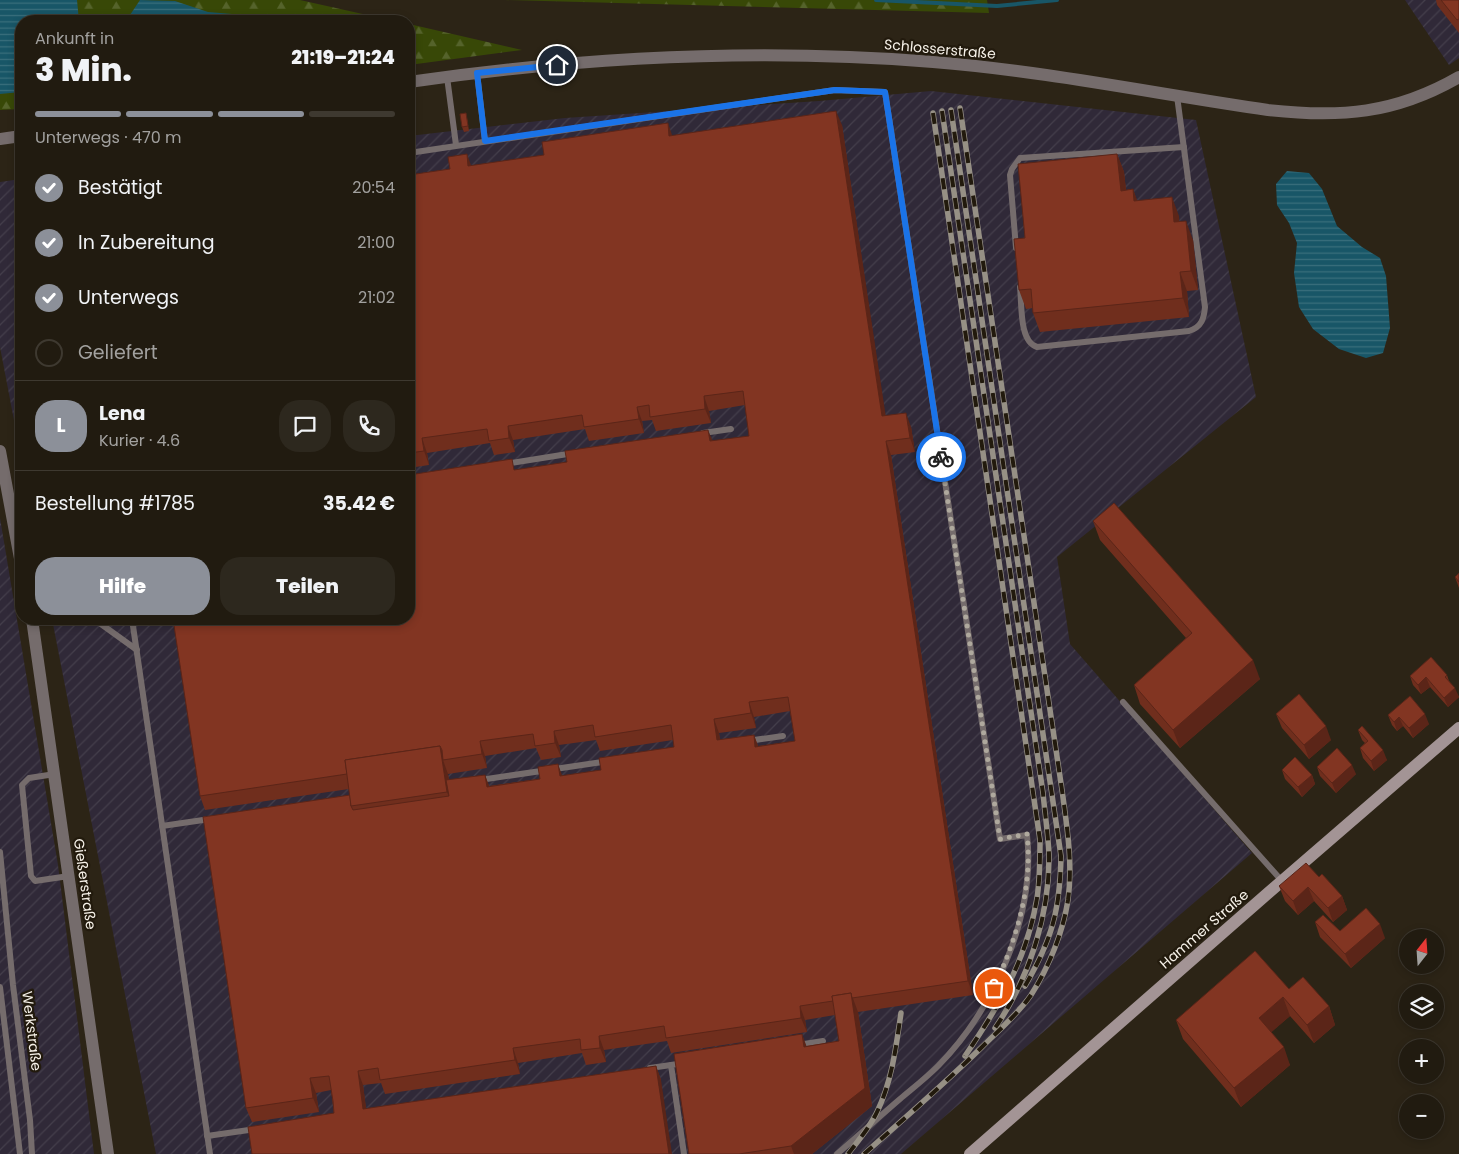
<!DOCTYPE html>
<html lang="de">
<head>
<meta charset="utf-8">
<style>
  body { margin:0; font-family:Poppins,sans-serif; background:#2d281e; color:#f1f3f6; height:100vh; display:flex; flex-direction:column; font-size:19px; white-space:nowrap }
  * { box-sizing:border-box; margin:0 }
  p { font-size:16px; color:#a2a19f }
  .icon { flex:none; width:28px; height:28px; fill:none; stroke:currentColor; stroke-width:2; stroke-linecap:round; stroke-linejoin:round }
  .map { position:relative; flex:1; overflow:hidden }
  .panel { position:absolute; left:15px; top:15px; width:400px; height:610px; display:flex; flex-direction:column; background:#211b10; border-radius:20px; box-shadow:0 2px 8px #0003,0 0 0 1px #3e3930 }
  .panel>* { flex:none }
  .needle { width:32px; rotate:17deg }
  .controls { position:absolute; left:1399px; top:929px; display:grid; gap:10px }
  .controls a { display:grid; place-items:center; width:45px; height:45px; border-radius:50%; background:#211b10; box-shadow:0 2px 8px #0003,0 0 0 1px #3e3930; font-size:25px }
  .pin { position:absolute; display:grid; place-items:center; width:42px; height:42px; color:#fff; margin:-21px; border:2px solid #fff; border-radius:50%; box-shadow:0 1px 5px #0007 }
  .courier { position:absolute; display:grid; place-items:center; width:50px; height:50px; margin:-25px; border:4px solid #1a73e8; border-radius:50%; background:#fff; color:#222; box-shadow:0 1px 6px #0007 }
  .overview em { font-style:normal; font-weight:800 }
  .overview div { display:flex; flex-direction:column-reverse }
  .overview { display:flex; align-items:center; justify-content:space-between; height:85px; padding:0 20px }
  h1 { font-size:32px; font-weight:800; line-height:38px }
  .bar { display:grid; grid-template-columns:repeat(4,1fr); gap:8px 5px; align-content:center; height:60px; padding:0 20px }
  .bar i { height:6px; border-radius:4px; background:#3e3930 }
  .bar .selected { background:#8c9099 }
  .bar p { grid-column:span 4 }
  .line { display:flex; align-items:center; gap:12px; padding:0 20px; border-top:1px solid #3e3930 }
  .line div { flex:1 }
  .round { display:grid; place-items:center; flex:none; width:52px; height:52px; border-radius:20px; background:#2d281e }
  ol { padding:0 20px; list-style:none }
  li { display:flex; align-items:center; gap:15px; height:55px }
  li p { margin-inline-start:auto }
  li .icon { padding:5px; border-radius:50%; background:#8c9099; color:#fff; stroke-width:4 }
  li:last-child { color:#a2a19f }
  li i { width:28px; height:28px; border:2px solid #3e3930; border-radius:50% }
  .button { display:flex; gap:10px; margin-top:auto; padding:10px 20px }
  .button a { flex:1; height:58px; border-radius:20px; background:#8c9099; color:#fff; font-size:20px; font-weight:800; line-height:58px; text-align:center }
  .button a+a { background:#2d281e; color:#f1f3f6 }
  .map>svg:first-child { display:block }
  .industrial { fill:url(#industrial-furrows) }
  .forest { fill:url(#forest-firs) }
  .water { fill:url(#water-rules) }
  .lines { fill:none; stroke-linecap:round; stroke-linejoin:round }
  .stream { stroke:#185667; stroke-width:4 }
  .lane { stroke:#756c6c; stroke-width:6 }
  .street { stroke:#756c6c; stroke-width:12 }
  .secondary { stroke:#a39495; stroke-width:12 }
  .rail-casing { stroke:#969085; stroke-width:5.5 }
  .rail { stroke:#221a0d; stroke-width:4; stroke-dasharray:11; stroke-linecap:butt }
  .wall { fill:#702e1d; fill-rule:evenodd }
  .shaded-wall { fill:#5b2518 }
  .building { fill:#823522; stroke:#5b2518; fill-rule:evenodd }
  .done { stroke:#afa99e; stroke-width:5; stroke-dasharray:0 9 }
  .route { stroke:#1a73e8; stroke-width:6 }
  .labels { text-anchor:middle; stroke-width:4.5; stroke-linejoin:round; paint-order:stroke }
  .street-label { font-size:14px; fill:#f6f1e8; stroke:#221a0d }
</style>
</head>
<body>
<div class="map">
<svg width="1459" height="1154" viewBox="0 0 1459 1154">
  <defs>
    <pattern id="industrial-furrows" width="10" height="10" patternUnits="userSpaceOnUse" patternTransform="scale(1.25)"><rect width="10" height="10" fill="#302938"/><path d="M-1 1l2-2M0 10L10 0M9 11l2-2" fill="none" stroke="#443e4b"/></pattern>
    <pattern id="forest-firs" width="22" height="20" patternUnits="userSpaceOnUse" patternTransform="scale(1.25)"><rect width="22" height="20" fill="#384807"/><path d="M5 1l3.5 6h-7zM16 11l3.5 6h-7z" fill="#55632b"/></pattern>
    <pattern id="water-rules" width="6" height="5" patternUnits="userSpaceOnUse" patternTransform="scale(1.25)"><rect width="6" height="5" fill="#185667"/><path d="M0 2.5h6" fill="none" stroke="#3a6f7d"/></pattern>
  </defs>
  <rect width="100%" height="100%" fill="#2c2416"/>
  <g class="industrial">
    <path d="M1405 0H1459V58L1449 65Z"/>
    <path d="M931 91 1196 120 1256 397 1057 557 1070 644 1252 853 901 1154H156L52 619H409V136L565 118 819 101Z"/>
    <path d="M21 179V457L0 347V182Z"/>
    <path d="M0 518 58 865 94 1154H0Z"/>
  </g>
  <g class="forest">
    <path d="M0 0H300L394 21H21V109L0 110Z"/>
    <path d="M505 0H987L989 13Z"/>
    <path d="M409 24 522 50 409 65Z"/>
  </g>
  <g class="water">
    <path d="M0 0H77L79 21H21V92L0 94Z"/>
    <path d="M140 0 175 1 208 12 314 21H126Z"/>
    <path d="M1287 171 1309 173 1322 189 1337 226 1362 247 1380 258 1386 276 1390 328 1383 353 1366 358 1339 349 1313 329 1299 307 1294 273 1297 243 1289 223 1277 205 1276 184Z"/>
  </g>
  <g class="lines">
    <path class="stream" d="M876 0 997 6 1057 0"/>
    <g class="lane">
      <path d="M477 73 485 141"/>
      <path d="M447 77 456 145"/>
      <path d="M409 153 835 90 885 92 1000 839 1027 835C1036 916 994 1009 938 1066 926 1078 913 1088 900 1099 879 1117 858 1136 837 1154"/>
      <path d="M1016 248 1010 175 1012 169 1020 158 1184 147"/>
      <path d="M1020 287C1022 304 1019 342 1037 347L1189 331C1202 327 1204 318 1205 307L1177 96"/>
      <path d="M703 433 731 429"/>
      <path d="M505 464 574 453"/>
      <path d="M94 619 137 650"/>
      <path d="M132 619 210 1154"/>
      <path d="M1123 702 1282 881"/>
      <path d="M747 741 783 736"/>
      <path d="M55 774 29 778 22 785 31 876 35 881 69 876"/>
      <path d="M480 780 609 761"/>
      <path d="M162 826 210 819"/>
      <path d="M0 852 13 985 30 1120 32 1154"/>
      <path d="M0 987 20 1154"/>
      <path d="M798 1045 823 1041"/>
      <path d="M684 1063 671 1065 684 1154"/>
      <path d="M650 1068 671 1065"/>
      <path d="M207 1136 256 1129"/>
    </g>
    <g class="street">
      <path d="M409 82C582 57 759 48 933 62 1046 71 1157 94 1268 110 1340 118 1395 114 1459 77"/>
      <path d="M0 139 21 136"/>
      <path d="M0 451 21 564"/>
      <path d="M32 619 108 1154"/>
    </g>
    <path class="secondary" d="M970 1154 1267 894 1459 728"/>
    <defs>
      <g id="rail">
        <path d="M951 110 1061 856C1060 911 1052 939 1025 986"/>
        <path d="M942 111 1043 793C1045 814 1048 834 1049 854 1050 914 1029 979 995 1028"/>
        <path d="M933 113 1040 840C1040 859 1040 879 1037 898 1027 959 999 1006 965 1056"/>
        <path d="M848 1154C858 1141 870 1127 877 1112 892 1081 896 1047 901 1013"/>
        <path d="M864 1154C904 1119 944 1084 982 1047 999 1030 1018 1014 1031 995 1049 967 1063 932 1068 900 1073 863 1067 827 1062 790L960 108"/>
      </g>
    </defs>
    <use href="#rail" class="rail-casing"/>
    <use href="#rail" class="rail"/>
  </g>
  <g class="wall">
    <path d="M1436 0H1459V33L1437 5Z"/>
    <path d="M467 118 469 131 464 132 462 127Z"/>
    <path d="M842 125 885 416 911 427 915 452 891 455 973 995 858 1012 872 1106 812 1154H689L802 1034 806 1046 839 1041 835 1015 805 1020 807 1032 671 1053 667 1041 604 1050 606 1062 586 1065 582 1053 518 1063 520 1074 385 1094 381 1083 363 1085 366 1109 656 1066 661 1080 334 1113 331 1090 316 1093 319 1112 252 1122 246 1108 350 795 349 789 205 810 200 796 516 470 749 436 745 405 709 411 711 423 656 431 652 420 642 421 644 433 589 441 585 429 513 440 515 452 494 455 490 443 427 453 429 465 409 468V175L672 136ZM790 711 795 741 758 746 754 735 720 740 719 733 756 728 754 717ZM596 740 600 751 673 740 674 747 601 770 489 786 485 775 449 780 448 774 487 768 485 756 536 748 541 760 561 757 559 745Z"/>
    <path d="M1117 154 1124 172 1126 190 1133 189 1137 201 1179 216V222L1193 240 1198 290 1187 291 1189 317 1040 332 1033 313V308L1026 309 1019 290 1025 238Z"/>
    <path d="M1093 521 1260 679 1180 748 1140 704 1134 685 1186 638 1100 540Z"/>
    <path d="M1459 573V588L1455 577Z"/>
    <path d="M1447 675 1449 681 1459 697 1448 707 1430 687 1421 694 1413 685 1410 676Z"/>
    <path d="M1276 714 1331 740 1309 759 1282 728Z"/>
    <path d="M1388 715 1429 724 1413 738 1403 726 1397 731 1392 725Z"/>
    <path d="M1358 730 1387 760 1374 771 1363 758 1360 748 1365 743 1362 740Z"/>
    <path d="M1317 767 1356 774 1336 793 1320 776Z"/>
    <path d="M1282 770 1312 775 1315 784 1302 797 1285 779Z"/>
    <path d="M1319 877 1342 896 1347 910 1333 922 1314 901 1298 915 1285 901 1279 886Z"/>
    <path d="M1315 922 1340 931 1385 938 1351 968 1320 937Z"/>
    <path d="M1289 989 1329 1006 1335 1025 1314 1043 1290 1016 1271 1032 1290 1065 1241 1107 1183 1039 1176 1020Z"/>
  </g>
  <g class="shaded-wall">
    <path d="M836 111 842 125 888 431 882 416Z"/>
    <path d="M668 123 673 138 669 136Z"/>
    <path d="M467 154 472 168 468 166Z"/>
    <path d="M1117 154 1124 172 1128 209 1121 191Z"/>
    <path d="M1133 189 1140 208 1134 201Z"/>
    <path d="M1172 197 1179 216 1181 241 1174 222Z"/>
    <path d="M1186 221 1193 240 1198 290 1191 271Z"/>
    <path d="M1180 272 1187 291 1189 317 1183 298Z"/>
    <path d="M704 396 709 411 711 423 705 409Z"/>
    <path d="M637 407 642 421 644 433 639 419Z"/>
    <path d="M906 413 911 427 915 452 910 438Z"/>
    <path d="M508 426 513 440 515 452 509 438Z"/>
    <path d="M708 430 714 444 710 441Z"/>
    <path d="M422 438 427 453 429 465 424 451Z"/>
    <path d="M886 441 891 455 973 995 968 981Z"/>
    <path d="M1253 660 1260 679 1180 748 1173 730Z"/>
    <path d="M1426 677 1430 687 1421 694 1418 685Z"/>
    <path d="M1455 688 1459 697 1448 707 1444 698Z"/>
    <path d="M749 702 754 717 756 728 751 713Z"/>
    <path d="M1425 714 1429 724 1413 738 1409 728Z"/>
    <path d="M1399 717 1403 726 1397 731 1394 722Z"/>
    <path d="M714 719 719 733 722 754 717 740Z"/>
    <path d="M1326 726 1331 740 1309 759 1304 745Z"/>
    <path d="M554 731 559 745 561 757 555 743Z"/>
    <path d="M754 735 759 749 755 747Z"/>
    <path d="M480 741 485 756 487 768 482 754Z"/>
    <path d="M440 746 445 760H443L448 774 454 810 447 792Z"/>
    <path d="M1383 750 1387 760 1374 771 1371 761Z"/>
    <path d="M558 764 563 778 560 776Z"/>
    <path d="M1352 765 1356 774 1336 793 1332 783Z"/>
    <path d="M485 775 490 789 487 787Z"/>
    <path d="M1312 775 1315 784 1302 797 1298 787Z"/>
    <path d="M1308 887 1314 901 1298 915 1293 901Z"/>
    <path d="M1342 896 1347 910 1333 922 1328 908Z"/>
    <path d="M1380 924 1385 938 1351 968 1345 954Z"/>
    <path d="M851 993 858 1012 872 1106 812 1154H794L791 1146 865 1088Z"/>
    <path d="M1283 997 1290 1016 1266 1037 1259 1018Z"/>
    <path d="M800 1006 805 1020 807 1032 801 1018Z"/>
    <path d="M1329 1006 1335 1025 1314 1043 1307 1025Z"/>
    <path d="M802 1034 809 1053 804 1047Z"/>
    <path d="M599 1036 604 1050 606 1062 600 1048Z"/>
    <path d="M1284 1047 1290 1065 1241 1107 1234 1088Z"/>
    <path d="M513 1048 518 1063 520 1074 515 1060Z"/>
    <path d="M656 1066 661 1080 672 1154H669Z"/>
    <path d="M358 1071 363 1085 368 1123 363 1109Z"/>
    <path d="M310 1078 316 1093 319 1112 313 1098Z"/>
  </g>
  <g class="building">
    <path d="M1441 0H1459V19L1457 20Z"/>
    <path d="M836 111 882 416 906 413 910 438 886 441 968 981 852 998 851 993 832 996 833 1001 800 1006 801 1018 666 1038 664 1026 599 1036 600 1048 581 1050 580 1039 513 1048 515 1060 380 1080 378 1068 358 1071 363 1109 656 1066 669 1154H252L248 1127 334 1113 333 1101 329 1076 310 1078 313 1098 246 1108 203 817 350 795 351 806 353 810 449 796 446 780 485 775 487 787 540 779 538 767 558 764 560 776 601 770 599 758 674 747 671 725 595 737 593 725 554 731 555 743 535 746 533 734 480 741 482 754 443 760 442 750 440 746 345 760 347 774 200 796 173 619H409V475L512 459 514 470 567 462 565 451 708 430 710 441 749 436 743 391 704 396 705 409 650 417 649 405 637 407 639 419 584 427 582 415 508 426 509 438 489 441 487 429 422 438 424 451 409 453V175L450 169 448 157 467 154 468 166 544 155 542 142 668 123 669 136ZM788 697 795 741 755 747 754 735 717 740 714 719 751 713 749 702Z"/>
    <path d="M466 113 468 126 462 127 460 114Z"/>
    <path d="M1117 154 1121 191 1133 189 1134 201 1172 197 1174 222 1186 221 1191 271 1180 272 1183 298 1033 313 1031 289 1019 290 1014 239 1025 238 1018 164Z"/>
    <path d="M1114 503 1253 660 1173 730 1134 685 1192 633 1093 521Z"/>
    <path d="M1459 573V582L1455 577Z"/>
    <path d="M1431 657 1447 675 1445 677 1455 688 1444 698 1426 677 1418 685 1410 676Z"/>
    <path d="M1299 694 1326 726 1304 745 1276 714Z"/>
    <path d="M1410 696 1425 714 1409 728 1399 717 1394 722 1388 715Z"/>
    <path d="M1362 726 1383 750 1371 761 1360 748 1368 741 1358 730Z"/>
    <path d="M440 746 447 792 351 806 345 760Z"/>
    <path d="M1337 748 1352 765 1332 783 1317 767Z"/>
    <path d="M1295 757 1312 775 1298 787 1282 770Z"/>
    <path d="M1306 863 1319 877 1322 874 1342 896 1328 908 1308 887 1293 901 1279 886Z"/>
    <path d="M1366 908 1380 924 1345 954 1315 922 1323 915 1340 931Z"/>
    <path d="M1255 951 1289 989 1303 977 1329 1006 1307 1025 1283 997 1259 1018 1284 1047 1234 1088 1176 1020Z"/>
    <path d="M851 993 865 1088 791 1146 739 1154H689L674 1054 802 1034 804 1047 839 1041 832 996Z"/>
  </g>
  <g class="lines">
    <path class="done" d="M941 457 1000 839 1027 834C1033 888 1016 939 994 988"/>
    <path class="route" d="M557 65 477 73 485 141 835 90 885 92 941 457"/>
  </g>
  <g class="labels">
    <g class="street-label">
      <text transform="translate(940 49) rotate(5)" y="5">Schlosserstraße</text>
      <text transform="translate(85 884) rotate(82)" y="5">Gießerstraße</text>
      <text transform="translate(1204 929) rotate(-41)" y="5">Hammer Straße</text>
      <text transform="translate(32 1031) rotate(83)" y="5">Werkstraße</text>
    </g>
  </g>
</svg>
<div class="controls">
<a><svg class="needle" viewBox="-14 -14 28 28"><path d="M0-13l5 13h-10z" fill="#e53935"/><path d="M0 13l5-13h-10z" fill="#a2a19f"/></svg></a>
<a><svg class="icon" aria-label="layers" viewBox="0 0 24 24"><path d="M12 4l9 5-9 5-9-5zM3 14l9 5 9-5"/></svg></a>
<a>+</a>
<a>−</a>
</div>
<div class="pin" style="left:994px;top:988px;background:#ea580c"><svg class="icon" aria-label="bag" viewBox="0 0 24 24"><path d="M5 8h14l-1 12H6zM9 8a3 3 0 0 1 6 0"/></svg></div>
<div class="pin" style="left:557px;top:65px;background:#1f2937"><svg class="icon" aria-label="home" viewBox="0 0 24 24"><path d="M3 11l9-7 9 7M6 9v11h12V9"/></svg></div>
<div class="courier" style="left:941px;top:457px"><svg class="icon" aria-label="bike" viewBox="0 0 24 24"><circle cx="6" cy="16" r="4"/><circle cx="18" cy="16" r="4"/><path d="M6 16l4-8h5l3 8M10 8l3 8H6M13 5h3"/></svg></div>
<section class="panel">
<div class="overview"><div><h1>3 Min.</h1><p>Ankunft in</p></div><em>21:19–21:24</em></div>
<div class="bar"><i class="selected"></i><i class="selected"></i><i class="selected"></i><i></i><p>Unterwegs · 470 m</p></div>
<ol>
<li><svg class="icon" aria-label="check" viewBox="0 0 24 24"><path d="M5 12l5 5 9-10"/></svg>Bestätigt<p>20:54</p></li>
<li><svg class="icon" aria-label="check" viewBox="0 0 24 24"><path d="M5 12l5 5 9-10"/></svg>In Zubereitung<p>21:00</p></li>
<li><svg class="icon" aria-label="check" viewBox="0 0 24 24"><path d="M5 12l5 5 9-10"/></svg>Unterwegs<p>21:02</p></li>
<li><i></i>Geliefert</li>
</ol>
<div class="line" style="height:90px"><b class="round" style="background:#8c9099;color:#fff">L</b><div><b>Lena</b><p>Kurier · 4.6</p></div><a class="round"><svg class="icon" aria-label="chat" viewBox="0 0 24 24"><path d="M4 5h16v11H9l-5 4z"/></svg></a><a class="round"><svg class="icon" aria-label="phone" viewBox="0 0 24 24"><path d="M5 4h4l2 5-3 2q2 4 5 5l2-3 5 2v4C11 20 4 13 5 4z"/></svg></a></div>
<div class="line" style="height:65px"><div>Bestellung #1785</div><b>35.42 €</b></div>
<div class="button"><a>Hilfe</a><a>Teilen</a></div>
</section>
</div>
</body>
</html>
